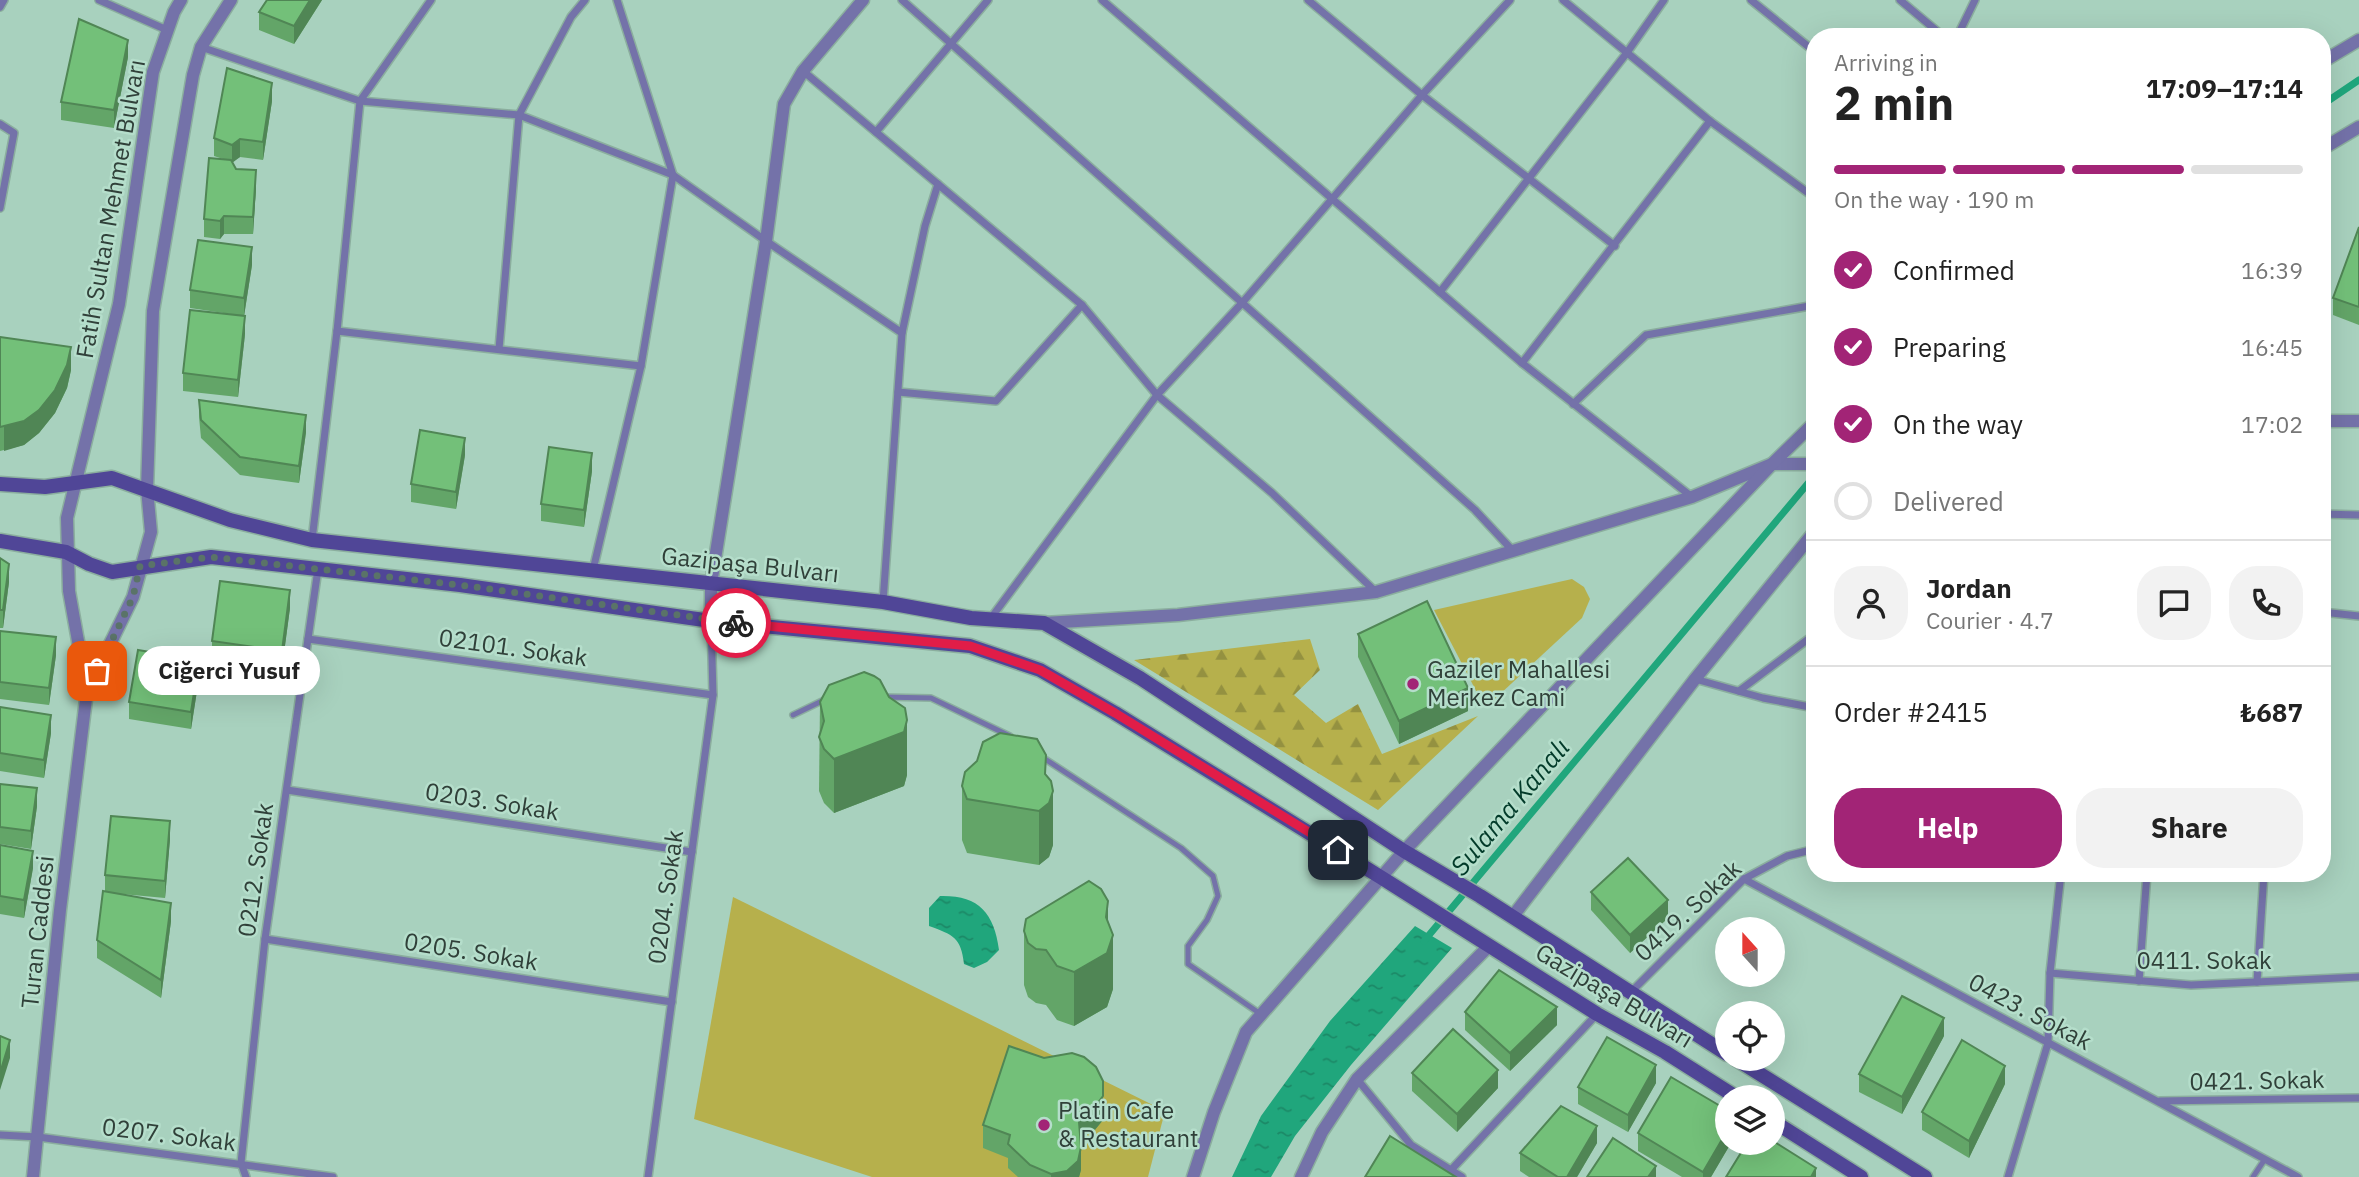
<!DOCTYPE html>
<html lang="en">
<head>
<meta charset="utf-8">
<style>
  body { margin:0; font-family:"IBM Plex Sans",sans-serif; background:#f2f2f2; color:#222; height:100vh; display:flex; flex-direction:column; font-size:26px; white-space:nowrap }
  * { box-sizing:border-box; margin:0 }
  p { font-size:23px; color:#767676 }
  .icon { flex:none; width:38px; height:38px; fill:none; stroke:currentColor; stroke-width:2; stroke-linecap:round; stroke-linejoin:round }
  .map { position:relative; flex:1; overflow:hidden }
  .panel { position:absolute; left:1806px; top:28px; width:525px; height:854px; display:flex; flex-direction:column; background:#fff; border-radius:28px; box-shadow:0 7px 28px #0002 }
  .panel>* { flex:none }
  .needle { width:46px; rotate:339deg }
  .fabs { position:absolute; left:1715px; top:917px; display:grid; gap:14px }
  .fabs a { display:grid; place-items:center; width:70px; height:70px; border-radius:50%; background:#fff; box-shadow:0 7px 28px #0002; font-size:35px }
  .pin { position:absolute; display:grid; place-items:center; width:60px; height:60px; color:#fff; margin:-30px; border-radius:14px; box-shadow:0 4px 10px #0006 }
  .courier { position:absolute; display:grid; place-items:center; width:70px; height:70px; margin:-35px; border:5px solid #e11d48; border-radius:50%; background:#fff; color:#222; box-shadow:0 2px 9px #0007 }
  .bubble { position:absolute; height:49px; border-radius:24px; background:#fff; box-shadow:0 7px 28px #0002; font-size:23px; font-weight:700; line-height:49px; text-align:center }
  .summary em { font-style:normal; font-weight:700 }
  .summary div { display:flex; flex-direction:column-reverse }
  .summary { display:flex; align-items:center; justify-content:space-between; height:119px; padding:0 28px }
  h1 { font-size:46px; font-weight:700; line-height:52px }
  .bar { display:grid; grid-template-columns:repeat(4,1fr); gap:10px 7px; align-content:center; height:84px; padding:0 28px }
  .bar i { height:9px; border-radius:5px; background:#e0e0e0 }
  .bar .active { background:#a22476 }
  .bar p { grid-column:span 4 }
  .line { display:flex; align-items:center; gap:18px; padding:0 28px; border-top:2px solid #e0e0e0 }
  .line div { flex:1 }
  .round { display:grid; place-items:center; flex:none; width:74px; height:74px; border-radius:28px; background:#f2f2f2 }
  ol { padding:0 28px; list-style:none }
  li { display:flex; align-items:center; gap:21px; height:77px }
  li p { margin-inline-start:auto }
  li .icon { padding:7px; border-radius:50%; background:#a22476; color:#fff; stroke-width:4 }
  li:last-child { color:#767676 }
  li i { width:38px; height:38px; border:4px solid #e0e0e0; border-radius:50% }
  .action { display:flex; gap:14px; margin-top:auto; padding:14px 28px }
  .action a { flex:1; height:80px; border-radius:28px; background:#a22476; color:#fff; font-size:28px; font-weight:700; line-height:80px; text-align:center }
  .action a+a { background:#f2f2f2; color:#222 }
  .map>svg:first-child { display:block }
  .forest { fill:url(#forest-firs) }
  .park { fill:#b6b04c }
  .water { fill:url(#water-ripples) }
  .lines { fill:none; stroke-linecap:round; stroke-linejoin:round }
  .stream { stroke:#20a67c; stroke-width:7 }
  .service-casing { stroke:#8bae9e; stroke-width:8 }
  .minor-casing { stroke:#8bae9e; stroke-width:10 }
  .tertiary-casing { stroke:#8bae9e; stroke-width:15 }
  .secondary-casing { stroke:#8bae9e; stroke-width:17 }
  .service { stroke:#7472a9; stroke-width:5 }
  .minor { stroke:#7472a9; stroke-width:7 }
  .tertiary { stroke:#7472a9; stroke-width:12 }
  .secondary { stroke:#504697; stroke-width:14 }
  .wall { fill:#63a568 }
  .shaded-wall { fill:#508655 }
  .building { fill:#73c079; stroke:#508655; stroke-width:2 }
  .done { stroke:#5a7368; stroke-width:7; stroke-dasharray:0 12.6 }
  .route { stroke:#e11d48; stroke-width:9 }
  .poi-dot { fill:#a22476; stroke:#b5decb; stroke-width:2.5 }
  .labels { text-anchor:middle; stroke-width:5; stroke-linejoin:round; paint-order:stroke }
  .street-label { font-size:24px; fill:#304039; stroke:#b5decb }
  .poi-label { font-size:24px; fill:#304039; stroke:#b5decb; text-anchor:start }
  .water-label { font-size:26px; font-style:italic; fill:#023a29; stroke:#b5decb }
</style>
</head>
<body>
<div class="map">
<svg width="2359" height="1177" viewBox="0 0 2359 1177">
  <defs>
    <pattern id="forest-firs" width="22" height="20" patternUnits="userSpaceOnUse" patternTransform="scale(1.75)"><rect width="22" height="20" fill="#b6b04c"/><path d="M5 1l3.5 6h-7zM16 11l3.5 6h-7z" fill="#949140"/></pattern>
    <pattern id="water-ripples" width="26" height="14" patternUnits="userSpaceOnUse" patternTransform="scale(1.75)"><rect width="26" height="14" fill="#20a67c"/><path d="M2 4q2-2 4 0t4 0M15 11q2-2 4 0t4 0" fill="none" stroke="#1c8967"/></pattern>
  </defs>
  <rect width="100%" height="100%" fill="#a8d1be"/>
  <path class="forest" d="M1310 639 1320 670 1294 695 1326 723 1358 704 1382 754 1478 716 1378 810 1134 660Z"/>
  <g class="park">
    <path d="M1572 579 1584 587 1590 599 1582 618 1485 708 1434 610Z"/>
    <path d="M733 897 1165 1111 1148 1177H872L694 1119Z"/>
  </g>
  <g class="water">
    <path d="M940 896C978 895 994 912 999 950L987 962 974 968 964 964C961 937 953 935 929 926V908Z"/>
    <path d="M1415 926 1452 948 1351 1065 1295 1136 1271 1177H1232L1261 1116 1330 1021Z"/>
  </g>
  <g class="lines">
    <g class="stream">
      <path d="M2322 105 2359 80"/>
      <path d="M1424 941 1815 475"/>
    </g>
    <defs>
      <g id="service">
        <path d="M882 697 931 698 1010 736"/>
        <path d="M793 715 824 700"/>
        <path d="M1042 757 1181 848 1213 876 1218 896 1207 920 1188 946V964L1262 1015"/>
        <path d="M2253 1177 2265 1159"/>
      </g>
      <g id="minor">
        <path d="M99 0 167 30"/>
        <path d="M902 0 1475 510 1513 551"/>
        <path d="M1102 0 1522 363 1692 497"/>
        <path d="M1308 0 1422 95 1615 246"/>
        <path d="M1563 0 1710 121 1815 198"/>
        <path d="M1751 0 1815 52"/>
        <path d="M1900 0 1944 37"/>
        <path d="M0 7 4 0"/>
        <path d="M1957 37 1975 0"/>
        <path d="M201 47 360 101 519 115 673 175 766 241 902 333"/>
        <path d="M803 71 1082 305 1157 395 1272 493 1376 592"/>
        <path d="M0 124 14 133 0 208"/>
        <path d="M876 132 988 0"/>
        <path d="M1440 292 1626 54 1664 0"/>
        <path d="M337 331 641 366"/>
        <path d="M499 349 519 115 571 17 585 0"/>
        <path d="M1522 363 1710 121"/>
        <path d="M898 392 996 401 1082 305"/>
        <path d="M1573 404 1646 335 1815 305"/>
        <path d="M2322 514 2359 515"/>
        <path d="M312 540 337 331 360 101 431 0"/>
        <path d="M593 570 641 366 673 175 617 0"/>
        <path d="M883 602 902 333 925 226 938 184"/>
        <path d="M2322 612 2359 616"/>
        <path d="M991 618 1157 395 1242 303 1422 95 1510 0"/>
        <path d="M308 639 713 695"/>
        <path d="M1695 679 1763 698 1815 708"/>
        <path d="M1739 691 1815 634"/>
        <path d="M287 790 692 852"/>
        <path d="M1744 879 2298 1177"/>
        <path d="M265 939 672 1002"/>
        <path d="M2050 973 2191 985 2359 977"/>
        <path d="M2139 981 2147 873"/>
        <path d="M2257 982 2264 873"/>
        <path d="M1631 992 1744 879 1787 856 1815 849"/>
        <path d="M1357 1079 1411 1145 1462 1177"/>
        <path d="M2160 1101 2359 1098"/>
        <path d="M0 1135 38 1137 333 1177"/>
        <path d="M1451 1170 1597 1014"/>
        <path d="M246 1177 241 1163 265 939 318 569"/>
        <path d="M648 1177 713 695 711 621"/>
        <path d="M2008 1177 2048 1043 2050 973 2061 873"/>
      </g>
      <g id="tertiary">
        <path d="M2322 62 2359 40"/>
        <path d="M2322 149 2359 127"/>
        <path d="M2322 421H2359"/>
        <path d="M711 621V584L766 241 784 104 803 71 863 0"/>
        <path d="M1044 623 1178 615 1376 592 1692 497 1772 464H1815"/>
        <path d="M87 691 133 597 151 532 147 489 153 311 193 75 201 47 231 0"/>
        <path d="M1513 916 1695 679 1815 531"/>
        <path d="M33 1177 60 910 87 691 69 591 67 518 119 304 153 72 174 12 181 0"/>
        <path d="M1193 1177 1214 1112 1246 1032 1404 851 1772 464 1815 422"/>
        <path d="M1301 1177 1322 1132 1357 1079 1488 947"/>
      </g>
      <g id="secondary">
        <path d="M0 484 45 487 112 478 230 520 312 540 883 602 971 618 1044 623 1140 678 1404 851 1480 896 1727 1054"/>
        <path d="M0 541 66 552 89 564 112 572 211 557 460 585 711 621 970 646 1040 670 1115 713 1382 878 1597 1014 1665 1052 1736 1097"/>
        <path d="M1736 1059 1925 1177"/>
        <path d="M1773 1121 1861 1177"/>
      </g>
    </defs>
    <use href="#service" class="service-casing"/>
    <use href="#minor" class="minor-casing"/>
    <use href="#tertiary" class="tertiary-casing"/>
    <use href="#secondary" class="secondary-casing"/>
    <use href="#service" class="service"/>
    <use href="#minor" class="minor"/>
    <use href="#tertiary" class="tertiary"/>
    <use href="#secondary" class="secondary"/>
  </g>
  <g class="wall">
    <path d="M322 0 294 44 259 30V12Z"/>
    <path d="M128 57 114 128 61 120V102Z"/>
    <path d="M272 101 263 160 240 157 232 162 236 169 256 188 253 234H224L220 239 204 237V219L223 159 214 156V138Z"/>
    <path d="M2359 227V325L2333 315V298Z"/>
    <path d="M252 265 244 316 190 308V290Z"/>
    <path d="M245 334 238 397 183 391V373Z"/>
    <path d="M0 337 71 370 67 388 55 413 39 433 24 445 0 451Z"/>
    <path d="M199 400 306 432 299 483 240 475 201 438 199 417Z"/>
    <path d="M465 455 456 509 411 502V484Z"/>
    <path d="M592 471 584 527 541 521V504Z"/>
    <path d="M0 558 9 582 3 628H0Z"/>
    <path d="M290 608 282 668 212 659V641Z"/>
    <path d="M0 631 56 655 49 705 0 699Z"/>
    <path d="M1358 634 1468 711 1399 744 1358 657Z"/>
    <path d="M199 678 191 729 129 719V702Z"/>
    <path d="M820 702 907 775 904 786 834 813 824 803 819 791Z"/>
    <path d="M0 707 51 733 44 778 0 771Z"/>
    <path d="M1046 775 1053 845 1049 857 1039 865 967 853 962 840V786Z"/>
    <path d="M0 784 37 806 31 849 0 844Z"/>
    <path d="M170 839 165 898 122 894 171 921 161 998 97 958V940L105 892V875Z"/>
    <path d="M0 845 33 868 24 918 0 914Z"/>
    <path d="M1591 892 1668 918 1630 953 1591 910Z"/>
    <path d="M1108 922 1113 989 1107 1007 1074 1026 1057 1020 1046 1005 1036 1003 1028 997 1024 985V931Z"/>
    <path d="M1465 1012 1557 1025 1510 1071 1465 1030Z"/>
    <path d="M1944 1036 1902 1114 1859 1092V1074Z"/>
    <path d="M1412 1073 1498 1088 1457 1132 1412 1091Z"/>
    <path d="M1656 1083 1628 1132 1578 1104V1087Z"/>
    <path d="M2005 1084 1969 1158 1922 1130V1112Z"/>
    <path d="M1103 1120 1094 1131 1082 1137 1081 1141V1170L1079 1177H1018L1008 1168V1158L983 1148V1125Z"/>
    <path d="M1638 1133 1731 1143 1711 1177H1682L1638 1151Z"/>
    <path d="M1597 1143 1577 1177H1529L1520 1171V1153Z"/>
  </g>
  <g class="shaded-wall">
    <path d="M310 0H322L294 44V26Z"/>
    <path d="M128 40V57L114 128V110Z"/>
    <path d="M272 83V101L263 160V142Z"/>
    <path d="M240 139V157L232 163V145Z"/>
    <path d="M256 170V188L253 234V217Z"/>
    <path d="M224 216V234L220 239V221Z"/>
    <path d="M252 247V265L244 316V298Z"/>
    <path d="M245 316V334L238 397V380Z"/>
    <path d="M71 347V370L67 388 55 413 39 433 24 445 4 451V427Z"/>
    <path d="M306 415V432L299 483V466Z"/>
    <path d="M465 438V455L456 509V492Z"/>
    <path d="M592 453V471L584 527V510Z"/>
    <path d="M9 564V582L3 628V610Z"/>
    <path d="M290 590V608L282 668V651Z"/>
    <path d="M56 637V655L49 705V688Z"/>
    <path d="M199 660V678L191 729V712Z"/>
    <path d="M1468 688V711L1399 744V721Z"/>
    <path d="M51 715V733L44 778V760Z"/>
    <path d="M907 720V775L904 786 834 813V759Z"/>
    <path d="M1046 755V805L1053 791V845L1049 857 1039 865V811Z"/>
    <path d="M37 788V806L31 849V831Z"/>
    <path d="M170 821V839L165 898V881Z"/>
    <path d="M33 851V868L24 918V900Z"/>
    <path d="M1668 900V918L1630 953V935Z"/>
    <path d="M1108 901V949L1113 935V989L1107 1007 1074 1026V972L1106 917Z"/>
    <path d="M171 903V921L161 998V980Z"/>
    <path d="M1557 1007V1025L1510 1071V1053Z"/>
    <path d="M1944 1018V1036L1902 1114V1097Z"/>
    <path d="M10 1040V1058L0 1090V1073Z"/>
    <path d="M1656 1065V1083L1628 1132V1115Z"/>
    <path d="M2005 1066V1084L1969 1158V1141Z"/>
    <path d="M1498 1070V1088L1457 1132V1114Z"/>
    <path d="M1103 1081V1120L1094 1131 1082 1137 1079 1145V1122L1082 1114Z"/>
    <path d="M1597 1126V1143L1577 1177H1567Z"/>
    <path d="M1727 1131V1143H1731L1711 1177H1703V1172Z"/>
    <path d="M1081 1147V1170L1079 1177H1051V1174Z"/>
    <path d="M1656 1166V1177H1648Z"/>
    <path d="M1816 1168V1177H1811Z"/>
  </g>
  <g class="building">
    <path d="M267 0H310L294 26 259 12Z"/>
    <path d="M79 19 128 40 114 110 61 102Z"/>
    <path d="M227 68 272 83 263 142 240 139 232 145 214 138Z"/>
    <path d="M209 158 231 160 236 169 256 170 253 217 224 216 220 221 204 219Z"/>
    <path d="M2359 227V307L2333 298Z"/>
    <path d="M198 240 252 247 244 298 190 290Z"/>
    <path d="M190 310 245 316 238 380 183 373Z"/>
    <path d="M0 337 71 347 67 365 55 390 39 410 24 421 0 427Z"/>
    <path d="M199 400 306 415 299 466 240 457 201 420Z"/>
    <path d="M420 430 465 438 456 492 411 484Z"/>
    <path d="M549 447 592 453 584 510 541 504Z"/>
    <path d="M0 558 9 564 3 610H0Z"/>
    <path d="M220 581 290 590 282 651 212 641Z"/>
    <path d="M1427 601 1468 688 1399 721 1358 634Z"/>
    <path d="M0 631 56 637 49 688 0 682Z"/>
    <path d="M138 650 199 660 191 712 129 702Z"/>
    <path d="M864 672 874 676 880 680 889 697 905 708 907 720 904 732 834 759 824 749 819 737 824 721 820 702 829 685Z"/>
    <path d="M0 707 51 715 44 760 0 753Z"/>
    <path d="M1000 733 1037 739 1046 755 1045 774 1051 781 1053 791 1049 803 1039 811 967 799 962 786 965 772 977 761 983 742Z"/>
    <path d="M0 784 37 788 31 831 0 827Z"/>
    <path d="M111 816 170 821 165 881 105 875Z"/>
    <path d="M0 845 33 851 24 900 0 896Z"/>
    <path d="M1628 858 1668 900 1630 935 1591 892Z"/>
    <path d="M1089 881 1101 889 1108 901 1106 917 1113 935 1107 953 1074 972 1057 966 1046 950 1036 949 1028 943 1024 931 1026 919Z"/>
    <path d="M103 891 171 903 161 980 97 940Z"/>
    <path d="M1499 970 1557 1007 1510 1053 1465 1012Z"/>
    <path d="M1902 996 1944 1018 1902 1097 1859 1074Z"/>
    <path d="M1453 1029 1498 1070 1457 1114 1412 1073Z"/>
    <path d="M0 1036 10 1040 0 1073Z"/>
    <path d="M1607 1037 1656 1065 1628 1115 1578 1087Z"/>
    <path d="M1962 1040 2005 1066 1969 1141 1922 1112Z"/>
    <path d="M1009 1046 1044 1058 1072 1053 1084 1057 1096 1067 1103 1081V1096L1094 1108 1082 1114 1079 1122 1081 1147 1078 1161 1067 1171 1051 1174 1030 1165 1008 1144 1010 1135 983 1125Z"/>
    <path d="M1671 1077 1727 1110V1131L1703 1172 1638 1133Z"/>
    <path d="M1561 1106 1597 1126 1567 1177H1558L1520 1153Z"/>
    <path d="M1390 1136 1456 1177H1365Z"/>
    <path d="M1613 1138 1656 1166 1648 1177H1587Z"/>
    <path d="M1773 1141 1816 1168 1811 1177H1726L1747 1143H1773Z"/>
  </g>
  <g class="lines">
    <path class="done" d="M97 671 133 597 140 566 211 557 460 585 736 623"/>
    <path class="route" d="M736 623 970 646 1040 670 1115 713 1338 850"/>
  </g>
  <g class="poi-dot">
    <circle cx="1413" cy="684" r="7"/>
    <circle cx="1044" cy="1125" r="7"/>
  </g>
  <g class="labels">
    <g class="street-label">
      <text transform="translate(111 209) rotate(-80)" y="8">Fatih Sultan Mehmet Bulvarı</text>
      <text transform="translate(750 565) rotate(6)" y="8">Gazipaşa Bulvarı</text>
      <text transform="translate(513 648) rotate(8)" y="8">02101. Sokak</text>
      <text transform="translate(492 802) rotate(9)" y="8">0203. Sokak</text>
      <text transform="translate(256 870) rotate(-82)" y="8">0212. Sokak</text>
      <text transform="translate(666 897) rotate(-82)" y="8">0204. Sokak</text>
      <text transform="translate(1688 911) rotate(-43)" y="8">0419. Sokak</text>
      <text transform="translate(38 932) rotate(-84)" y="8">Turan Caddesi</text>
      <text transform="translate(471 952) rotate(9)" y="8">0205. Sokak</text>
      <text x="2204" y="969">0411. Sokak</text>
      <text transform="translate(1614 996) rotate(31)" y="8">Gazipaşa Bulvarı</text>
      <text transform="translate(2030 1012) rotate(28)" y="8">0423. Sokak</text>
      <text transform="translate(2257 1081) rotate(-1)" y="8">0421. Sokak</text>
      <text transform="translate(169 1135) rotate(7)" y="8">0207. Sokak</text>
    </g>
    <g class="poi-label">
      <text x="1427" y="678">Gaziler Mahallesi<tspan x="1427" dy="28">Merkez Cami</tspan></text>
      <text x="1058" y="1119">Platin Cafe<tspan x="1058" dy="28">&amp; Restaurant</tspan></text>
    </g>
    <g class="water-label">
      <text transform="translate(1510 807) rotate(-50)" y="9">Sulama Kanalı</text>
    </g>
  </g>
</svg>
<div class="fabs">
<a><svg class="needle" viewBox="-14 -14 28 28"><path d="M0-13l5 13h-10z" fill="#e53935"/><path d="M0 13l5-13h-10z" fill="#767676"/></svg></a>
<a><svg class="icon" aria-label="locate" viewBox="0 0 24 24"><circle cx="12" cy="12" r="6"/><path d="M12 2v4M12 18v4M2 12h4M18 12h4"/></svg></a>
<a><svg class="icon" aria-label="layers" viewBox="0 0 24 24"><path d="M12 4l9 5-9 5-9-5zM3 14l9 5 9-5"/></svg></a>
</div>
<div class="pin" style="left:97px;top:671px;background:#ea580c"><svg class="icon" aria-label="bag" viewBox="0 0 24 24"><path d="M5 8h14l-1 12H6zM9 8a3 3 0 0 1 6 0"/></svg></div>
<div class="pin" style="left:1338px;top:850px;background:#1f2937"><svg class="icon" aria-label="home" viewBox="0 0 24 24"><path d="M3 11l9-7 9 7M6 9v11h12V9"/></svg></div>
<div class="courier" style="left:736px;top:623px"><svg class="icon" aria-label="bike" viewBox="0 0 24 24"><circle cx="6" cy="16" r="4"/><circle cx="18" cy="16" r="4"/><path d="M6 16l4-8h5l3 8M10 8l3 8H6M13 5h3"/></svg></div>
<div class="bubble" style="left:138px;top:646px;width:182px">Ciğerci Yusuf</div>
<section class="panel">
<div class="summary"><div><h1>2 min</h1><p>Arriving in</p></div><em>17:09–17:14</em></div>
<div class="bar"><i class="active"></i><i class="active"></i><i class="active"></i><i></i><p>On the way · 190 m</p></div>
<ol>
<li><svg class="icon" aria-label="check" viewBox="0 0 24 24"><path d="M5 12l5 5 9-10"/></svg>Confirmed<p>16:39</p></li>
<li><svg class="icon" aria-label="check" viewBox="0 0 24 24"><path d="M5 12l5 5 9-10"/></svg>Preparing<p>16:45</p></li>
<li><svg class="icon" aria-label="check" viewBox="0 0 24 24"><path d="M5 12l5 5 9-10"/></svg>On the way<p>17:02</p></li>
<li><i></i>Delivered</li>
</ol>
<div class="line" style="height:126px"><a class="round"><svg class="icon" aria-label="person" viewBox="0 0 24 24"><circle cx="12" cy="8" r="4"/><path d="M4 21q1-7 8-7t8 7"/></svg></a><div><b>Jordan</b><p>Courier · 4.7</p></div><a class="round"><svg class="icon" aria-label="chat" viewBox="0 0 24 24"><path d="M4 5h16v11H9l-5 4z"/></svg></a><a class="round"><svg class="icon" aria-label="phone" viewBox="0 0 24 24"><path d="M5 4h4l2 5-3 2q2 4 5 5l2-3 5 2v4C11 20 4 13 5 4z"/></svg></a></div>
<div class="line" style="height:91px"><div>Order #2415</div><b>₺687</b></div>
<div class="action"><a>Help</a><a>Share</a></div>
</section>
</div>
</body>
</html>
